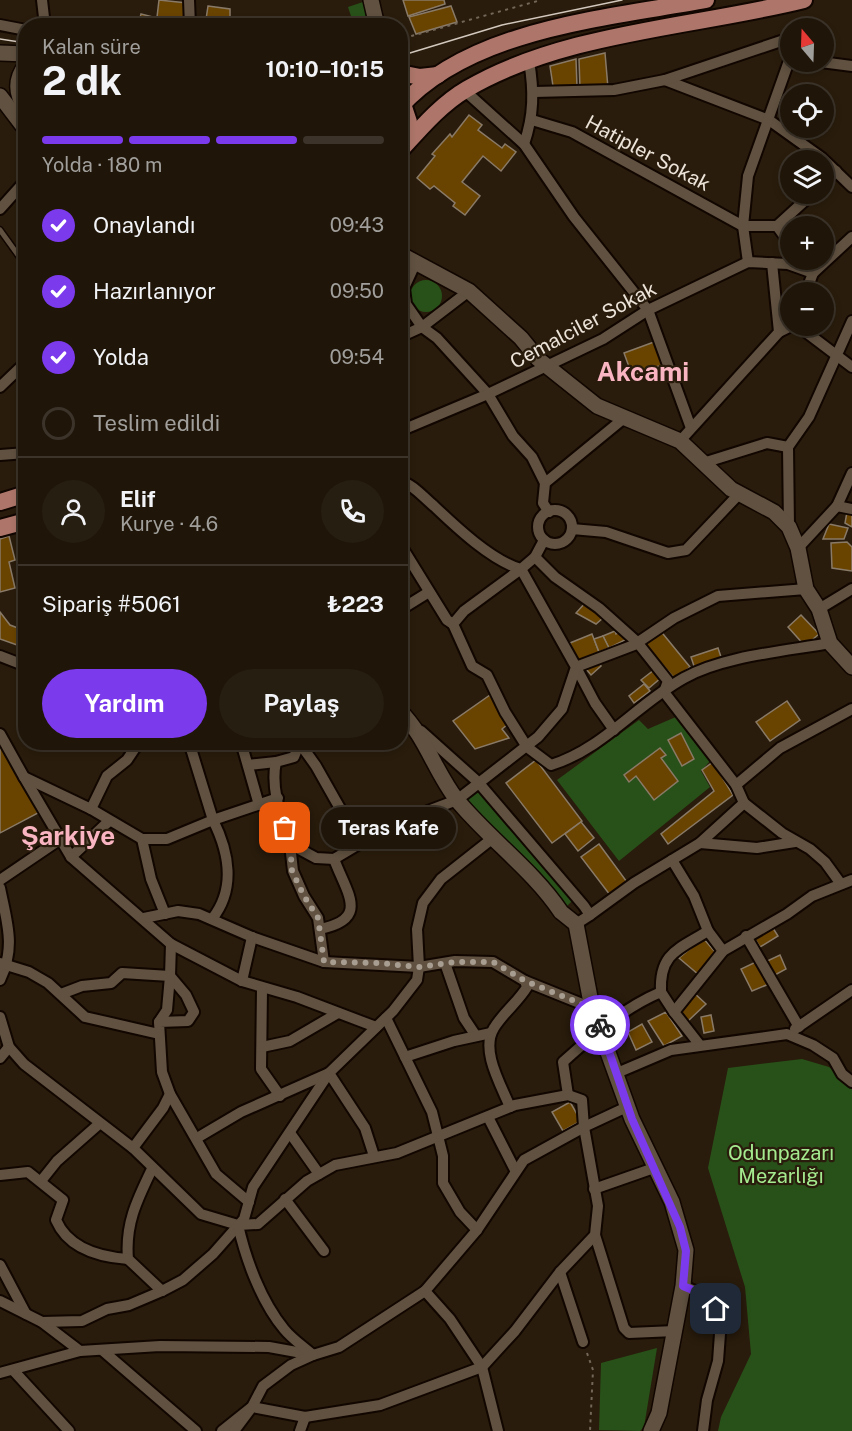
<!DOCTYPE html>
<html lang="tr">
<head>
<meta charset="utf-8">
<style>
  body { margin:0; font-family:"Public Sans",sans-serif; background:#271e12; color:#f1f3f6; height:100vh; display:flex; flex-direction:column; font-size:22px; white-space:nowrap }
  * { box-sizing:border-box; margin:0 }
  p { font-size:20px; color:#a19f9c }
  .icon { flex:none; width:33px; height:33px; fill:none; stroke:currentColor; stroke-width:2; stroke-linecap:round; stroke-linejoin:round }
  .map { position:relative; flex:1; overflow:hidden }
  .sheet { position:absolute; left:18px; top:18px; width:390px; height:732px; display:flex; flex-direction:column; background:#1f1509; border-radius:24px; box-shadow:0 3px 9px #0003,0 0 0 2px #3c342a }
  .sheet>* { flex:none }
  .needle { width:39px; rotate:341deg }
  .controls { position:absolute; left:780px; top:18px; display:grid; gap:12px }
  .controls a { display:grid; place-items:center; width:54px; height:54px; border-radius:50%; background:#1f1509; box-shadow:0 3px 9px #0003,0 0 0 2px #3c342a; font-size:30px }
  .pin { position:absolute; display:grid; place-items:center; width:51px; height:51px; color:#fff; margin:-26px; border-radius:12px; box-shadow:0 3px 9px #0006 }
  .courier { position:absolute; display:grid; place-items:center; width:60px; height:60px; margin:-30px; border:4px solid #7c3aed; border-radius:50%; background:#fff; color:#222; box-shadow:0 2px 8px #0007 }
  .bubble { position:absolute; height:42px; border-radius:21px; background:#1f1509; box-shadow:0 3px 9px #0003,0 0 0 2px #3c342a; font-size:20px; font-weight:700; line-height:42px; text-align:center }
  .headline em { font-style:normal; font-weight:700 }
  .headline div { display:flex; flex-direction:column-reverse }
  .headline { display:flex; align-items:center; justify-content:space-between; height:102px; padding:0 24px }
  h1 { font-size:39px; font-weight:700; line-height:45px }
  .bar { display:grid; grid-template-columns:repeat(4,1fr); gap:9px 6px; align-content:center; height:72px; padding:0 24px }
  .bar i { height:8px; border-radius:4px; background:#3c342a }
  .bar .active { background:#7c3aed }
  .bar p { grid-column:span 4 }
  .line { display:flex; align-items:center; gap:15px; padding:0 24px; border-top:2px solid #3c342a }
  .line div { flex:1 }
  .round { display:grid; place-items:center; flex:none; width:63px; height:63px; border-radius:32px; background:#271e12 }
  ol { padding:0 24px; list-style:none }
  li { display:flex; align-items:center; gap:18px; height:66px }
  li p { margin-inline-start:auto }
  li .icon { padding:6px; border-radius:50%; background:#7c3aed; color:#fff; stroke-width:4 }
  li:last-child { color:#a19f9c }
  li i { width:33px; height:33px; border:3px solid #3c342a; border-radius:50% }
  .cta { display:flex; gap:12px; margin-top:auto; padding:12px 24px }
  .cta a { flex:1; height:69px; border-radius:36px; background:#7c3aed; color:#fff; font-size:24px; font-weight:700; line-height:69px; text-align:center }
  .cta a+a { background:#271e12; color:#f1f3f6 }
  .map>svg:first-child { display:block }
  .green { fill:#285119 }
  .building { fill:#694300; stroke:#897a67; stroke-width:1.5 }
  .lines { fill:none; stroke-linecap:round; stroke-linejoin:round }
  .lane-casing { stroke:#110600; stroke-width:8 }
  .street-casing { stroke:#110600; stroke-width:14 }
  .secondary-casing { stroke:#110600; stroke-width:18 }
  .primary-casing { stroke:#110600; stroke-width:20 }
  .path { stroke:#736759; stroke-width:2; stroke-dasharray:3 4.5; stroke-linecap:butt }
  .lane { stroke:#605140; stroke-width:5 }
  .street { stroke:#605140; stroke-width:10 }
  .secondary { stroke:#605140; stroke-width:15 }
  .primary { stroke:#ae766a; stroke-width:16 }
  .tram { stroke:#d2c8bd; stroke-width:1.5 }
  .done { stroke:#a89d91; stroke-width:6; stroke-dasharray:0 10.8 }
  .route { stroke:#7c3aed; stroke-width:8 }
  .labels { text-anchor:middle; stroke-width:4.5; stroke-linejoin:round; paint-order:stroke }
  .street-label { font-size:20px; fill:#ece3d9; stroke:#291c0c }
  .park-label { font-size:20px; fill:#a4ea8e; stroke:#291c0c }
  .district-label { font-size:26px; font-weight:bold; fill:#f9b5c1; stroke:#291c0c }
</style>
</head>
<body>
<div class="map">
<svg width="852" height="1431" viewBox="0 0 852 1431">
  <rect width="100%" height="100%" fill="#291c0c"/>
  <g class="green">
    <path d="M363 2 372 25 326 26 351 16 348 7Z"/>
    <circle cx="426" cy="296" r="16"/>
    <path d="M678 716 711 760 701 771 710 787 619 861 557 780 639 720 648 729Z"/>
    <path d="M477 791 572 901 562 911 463 803Z"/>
    <path d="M802 1059 829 1067 852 1086V1431H718L721 1417 751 1354 745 1287 708 1168 728 1068Z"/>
    <path d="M657 1348 644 1427 640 1431 599 1430 601 1363Z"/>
  </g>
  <g class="building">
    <path d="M159 0 187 3 188 26H156Z"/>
    <path d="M403 0H444L445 4 408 16Z"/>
    <path d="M208 6 230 9V26H205Z"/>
    <path d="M451 6 457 22 416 34 409 17Z"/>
    <path d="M141 14 157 18 155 26H138Z"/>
    <path d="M232 17 255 22 254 26H230Z"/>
    <path d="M273 17 276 26H254L255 22Z"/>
    <path d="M605 53 608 88H580L579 59Z"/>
    <path d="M576 59 577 87 553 86 550 66Z"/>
    <path d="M469 115 482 125 478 130 502 148 505 144 516 152 501 171 483 156 462 182 480 196 465 215 453 206 455 203 434 186 430 189 417 178 435 156 432 154 450 134 452 137Z"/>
    <path d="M654 342 662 365 632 375 624 353Z"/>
    <path d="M847 512 852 513V527L845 523Z"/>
    <path d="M829 524 848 528 844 539H823Z"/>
    <path d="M9 536 15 560 9 562 15 588 0 592V539Z"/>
    <path d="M847 542 852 547V571L832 568 831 543Z"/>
    <path d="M586 602 604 617 596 624 576 613Z"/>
    <path d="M0 612 10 625 26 631 20 646 0 639Z"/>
    <path d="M801 615 819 634 805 646 788 627Z"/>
    <path d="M659 629 690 667 675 679 642 641Z"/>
    <path d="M615 631 616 634 622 631 627 639 609 648 603 636Z"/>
    <path d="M592 634 599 652 577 661 570 643Z"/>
    <path d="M603 636 609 648 599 652 594 639Z"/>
    <path d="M718 648 723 663 696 672 691 657Z"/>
    <path d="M600 663 601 666 591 675 582 664Z"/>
    <path d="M654 670 662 677 649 688 641 680Z"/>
    <path d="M644 684 650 691 634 703 629 696Z"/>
    <path d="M490 695 508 724 502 729 509 738 475 749 453 721Z"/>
    <path d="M787 701 800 720 770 741 756 722Z"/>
    <path d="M681 733 694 759 682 766 668 740Z"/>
    <path d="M0 739 38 813 0 833Z"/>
    <path d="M660 748 666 755 661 758 678 781 654 800 636 776 629 782 624 775Z"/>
    <path d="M536 760 582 821 552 843 506 783Z"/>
    <path d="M713 762 733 795 668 844 661 834 714 791 702 770Z"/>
    <path d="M581 822 594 838 578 851 565 834Z"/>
    <path d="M599 844 627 882 610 895 581 857Z"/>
    <path d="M771 925 778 936 760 947 753 936Z"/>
    <path d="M703 938 716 953 699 975 679 958Z"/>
    <path d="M780 955 786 969 773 976 765 962Z"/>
    <path d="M758 961 769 984 752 991 741 969Z"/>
    <path d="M693 992 706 1004 688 1021 677 1010Z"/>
    <path d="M666 1012 682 1036 664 1046 648 1021Z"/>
    <path d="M711 1015 714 1031 704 1033 701 1017Z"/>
    <path d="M642 1024 652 1042 636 1050 628 1032Z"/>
    <path d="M570 1102 581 1121 563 1131 552 1112Z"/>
  </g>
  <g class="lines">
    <defs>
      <path id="lane" d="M0 230 26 266"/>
      <g id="street">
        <path d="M42 0 45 26"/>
        <path d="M189 0 190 26"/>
        <path d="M0 25 26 30"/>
        <path d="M821 62 852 66"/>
        <path d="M665 80 769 120 822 158 852 187"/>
        <path d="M464 90 524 144 574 217 648 310 691 428"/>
        <path d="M534 92 614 90 665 80 781 41 790 49"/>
        <path d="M532 120 572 132 743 226"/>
        <path d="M524 144C534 115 534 91 529 61"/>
        <path d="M824 183 836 171"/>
        <path d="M0 209 26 180"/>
        <path d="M743 226H777"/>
        <path d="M777 226 812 194"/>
        <path d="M777 226 790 244"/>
        <path d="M802 260 813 273 852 237"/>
        <path d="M416 262 404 288 406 304 422 327 437 338 488 394 513 436 532 457 545 483"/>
        <path d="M748 262 743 226 748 176 790 58"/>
        <path d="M798 326 852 367"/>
        <path d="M779 332 791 326"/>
        <path d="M400 337 422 327 469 291"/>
        <path d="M0 387 26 362"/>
        <path d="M400 431 488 394 603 339 648 310 748 262 788 264 813 273 806 292"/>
        <path d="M680 441 779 332 772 263"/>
        <path d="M0 455 26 453"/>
        <path d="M703 463 767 443 788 447"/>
        <path d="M400 481C413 484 424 498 434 506 456 527 492 561 521 569L535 557 544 540"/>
        <path d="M837 506 852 509"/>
        <circle cx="555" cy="527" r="17"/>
        <path d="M549 512 543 503 545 483 623 419"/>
        <path d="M789 527 788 447 809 417 852 321"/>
        <path d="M572 529 606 532 668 553 686 550 740 493"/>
        <path d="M400 544 447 620 453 624"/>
        <path d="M798 548 837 506 852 473"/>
        <path d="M535 557 555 577 599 608 637 642 668 681 664 692 736 785 780 748 852 709"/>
        <path d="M819 609 852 589"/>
        <path d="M400 610 429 592"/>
        <path d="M0 656 26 666"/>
        <path d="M614 730 595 703 576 667 634 645 674 618 718 596 806 589"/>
        <path d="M421 731 478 782 584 906 590 915 576 924"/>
        <path d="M0 734 24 777 91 809 142 839H167L213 820C229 852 236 889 212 919"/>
        <path d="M189 742 213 820 278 798"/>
        <path d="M241 742 259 805"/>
        <path d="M301 745 316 766 359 842"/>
        <path d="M248 765 276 762"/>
        <path d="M24 777 71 857 109 821"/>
        <path d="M744 803 782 833 810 849 825 862 841 884"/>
        <path d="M91 809 107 776 127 760 139 742"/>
        <path d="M142 839 151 879 165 914"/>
        <path d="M700 843 757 848 795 842"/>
        <path d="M290 844C282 819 270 789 276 762L294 757 300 742"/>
        <path d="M71 857 171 944 170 976 186 995 194 1012 188 1021 159 1022 162 1072 170 1094 216 1174 249 1202"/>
        <path d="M672 860 694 896 708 931 723 951"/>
        <path d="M0 880 59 840"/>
        <path d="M0 888C7 923 16 947 0 980"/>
        <path d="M590 915 634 883 700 843 744 803 736 785"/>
        <path d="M144 918 178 911 199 914 252 937 324 962 419 967 455 961 493 962 525 981 527 987C518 1002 503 1013 494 1028 480 1050 501 1085 510 1107"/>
        <path d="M320 929C370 919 347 894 334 859"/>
        <path d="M746 936 799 1027"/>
        <path d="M171 944 242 981 297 997 376 1027"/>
        <path d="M324 962 318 918 304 896 293 871 290 844 316 858 334 859 391 825 457 800 538 737 562 709 576 667 521 569 464 611 453 624 472 666 487 675 505 712 527 747 551 765C603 749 637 704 684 678 723 656 786 651 830 643"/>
        <path d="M0 963 29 972 48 983 85 1017 159 1034"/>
        <path d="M445 963 464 1018 476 1036"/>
        <path d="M242 981 252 937"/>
        <path d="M525 981 592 1008"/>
        <path d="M262 989 261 1069 280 1096"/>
        <path d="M661 992C659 953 679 949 708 931"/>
        <path d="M61 994 82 986 111 983 122 973 170 976 167 1010 159 1022"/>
        <path d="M0 1017 9 1047 24 1064 133 1148 201 1214 238 1225"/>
        <path d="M386 1018 432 1112 443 1156V1183L460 1212 477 1230"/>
        <path d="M795 1029 852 990"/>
        <path d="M699 1044 674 1012 723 951 787 914 812 896 852 880"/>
        <path d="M262 1047 290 1041 338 1013"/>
        <path d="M405 1057 454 1041 491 1033"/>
        <path d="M0 1058 9 1047"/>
        <path d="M617 1073 671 1050 787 1034 813 1045 833 1058 842 1074 852 1082"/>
        <path d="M568 1095 563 1062C593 1035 623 1008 661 992L674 1012"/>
        <path d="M488 1117 515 1170"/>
        <path d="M290 1133 319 1174"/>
        <path d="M197 1138 241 1112 329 1073 365 1128 374 1156"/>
        <path d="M133 1148 163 1108 170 1094"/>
        <path d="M152 1169C137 1200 125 1224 128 1259L162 1291"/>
        <path d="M0 1175 28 1172 63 1200 56 1220C68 1248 99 1257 128 1259"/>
        <path d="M41 1181 57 1161 99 1124"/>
        <path d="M594 1189 654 1168"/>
        <path d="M285 1199 324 1251"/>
        <path d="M595 1235 624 1328 629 1333 675 1331"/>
        <path d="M0 1265 26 1314"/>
        <path d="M560 1272 583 1342"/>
        <path d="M683 1286 712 1298 721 1320 718 1361 707 1400 703 1431"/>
        <path d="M0 1301 42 1322 80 1351"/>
        <path d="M42 1322 82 1321 107 1309 129 1305 162 1291 183 1280 213 1254 244 1219 253 1187 329 1073 393 1011 417 980 419 967 417 929 423 903 441 879 493 838"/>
        <path d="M102 1350 196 1431"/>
        <path d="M13 1370 69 1431"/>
        <path d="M0 1373 80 1351 160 1346 269 1347 313 1355 339 1347 425 1291"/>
        <path d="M222 1431 252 1407 263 1386 291 1365 313 1355C304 1347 292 1339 284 1329 261 1301 246 1260 238 1225L258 1224 307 1181 335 1165 397 1153 515 1105 568 1095 582 1100 584 1127 524 1160 477 1230 425 1291 450 1319 482 1367 498 1431"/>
        <path d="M234 1431 252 1407 305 1417 380 1405 482 1367 515 1331 560 1272 595 1235 598 1206 584 1127 629 1106"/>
        <path d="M300 1431 305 1417"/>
      </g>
      <g id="secondary">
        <path d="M371 0 377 26"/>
        <path d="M0 53 26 54"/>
        <path d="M26 65C15 79 15 94 26 108"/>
        <path d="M0 96 26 130"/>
        <path d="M400 254 469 291 521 338 538 359 597 406 680 441 731 489 774 512 789 527 798 548 806 589 819 609 830 643 852 667"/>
        <path d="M400 711C426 737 435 772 457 800 489 839 533 870 561 912L576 924 592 1008 632 1119 672 1202 686 1250 683 1286 659 1413 651 1431"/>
      </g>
      <g id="primary">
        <path d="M400 73 420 77 438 75"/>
        <path d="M400 107C471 28 609 18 706 0"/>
        <path d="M400 138 409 122 403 104"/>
        <path d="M400 151C420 129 441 104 467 89 564 32 696 27 804 0"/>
        <path d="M0 502 26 494"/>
        <path d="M0 528 26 521"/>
      </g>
    </defs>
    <use href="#lane" class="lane-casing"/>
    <use href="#street" class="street-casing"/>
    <use href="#secondary" class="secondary-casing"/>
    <use href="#primary" class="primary-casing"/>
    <g class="path">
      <path d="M404 38 541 0"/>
      <path d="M21 652 26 639"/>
      <path d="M587 1353 593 1370 590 1431"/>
    </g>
    <use href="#lane" class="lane"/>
    <use href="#street" class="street"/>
    <use href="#secondary" class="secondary"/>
    <use href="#primary" class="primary"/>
    <g class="tram">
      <path d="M0 39 26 43"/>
      <path d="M400 56 502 25 622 0"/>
    </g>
  </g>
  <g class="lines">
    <path class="done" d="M285 828 290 844 292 871 304 896 318 918 324 962 379 963 419 967 455 962H493L525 981 592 1008 600 1025"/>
    <path class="route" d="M600 1025 632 1119 680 1227 686 1251 683 1286 712 1298 716 1309"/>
  </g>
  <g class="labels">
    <g class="street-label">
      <text transform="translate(648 153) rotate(28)" y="7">Hatipler Sokak</text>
      <text transform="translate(583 325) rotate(-28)" y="7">Cemalciler Sokak</text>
    </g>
    <g class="park-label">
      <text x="781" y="1160">Odunpazarı<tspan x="781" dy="23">Mezarlığı</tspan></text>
    </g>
    <g class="district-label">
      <text x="643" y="381">Akcami</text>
      <text x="68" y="845">Şarkiye</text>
    </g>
  </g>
</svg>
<div class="controls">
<a><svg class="needle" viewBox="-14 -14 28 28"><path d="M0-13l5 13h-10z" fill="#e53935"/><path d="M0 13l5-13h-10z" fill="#a19f9c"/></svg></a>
<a><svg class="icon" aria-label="locate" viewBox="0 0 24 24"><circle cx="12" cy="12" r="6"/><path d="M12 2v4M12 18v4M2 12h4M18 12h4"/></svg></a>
<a><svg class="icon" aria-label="layers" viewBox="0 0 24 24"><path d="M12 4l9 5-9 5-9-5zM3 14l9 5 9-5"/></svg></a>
<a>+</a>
<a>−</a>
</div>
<div class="pin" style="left:285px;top:828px;background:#ea580c"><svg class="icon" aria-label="bag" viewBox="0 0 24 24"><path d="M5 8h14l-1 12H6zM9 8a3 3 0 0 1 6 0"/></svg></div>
<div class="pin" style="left:716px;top:1309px;background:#1f2937"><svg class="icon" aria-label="home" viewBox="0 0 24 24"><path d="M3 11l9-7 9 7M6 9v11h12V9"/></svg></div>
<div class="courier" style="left:600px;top:1025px"><svg class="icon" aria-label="bike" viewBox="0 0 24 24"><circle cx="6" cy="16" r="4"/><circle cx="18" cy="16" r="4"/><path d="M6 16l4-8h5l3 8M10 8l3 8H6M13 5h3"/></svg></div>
<div class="bubble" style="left:321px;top:807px;width:135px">Teras Kafe</div>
<section class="sheet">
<div class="headline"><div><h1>2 dk</h1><p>Kalan süre</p></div><em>10:10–10:15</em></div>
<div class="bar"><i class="active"></i><i class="active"></i><i class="active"></i><i></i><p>Yolda · 180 m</p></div>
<ol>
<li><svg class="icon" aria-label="check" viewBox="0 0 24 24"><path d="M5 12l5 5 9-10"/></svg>Onaylandı<p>09:43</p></li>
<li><svg class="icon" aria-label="check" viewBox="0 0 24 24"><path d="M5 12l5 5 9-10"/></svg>Hazırlanıyor<p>09:50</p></li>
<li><svg class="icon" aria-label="check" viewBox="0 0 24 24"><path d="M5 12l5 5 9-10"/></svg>Yolda<p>09:54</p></li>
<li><i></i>Teslim edildi</li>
</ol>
<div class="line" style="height:108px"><a class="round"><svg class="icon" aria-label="person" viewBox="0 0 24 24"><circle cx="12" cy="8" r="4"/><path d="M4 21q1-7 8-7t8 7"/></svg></a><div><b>Elif</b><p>Kurye · 4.6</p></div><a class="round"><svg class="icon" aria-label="phone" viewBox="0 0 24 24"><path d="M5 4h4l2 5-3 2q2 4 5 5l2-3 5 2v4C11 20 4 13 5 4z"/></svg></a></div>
<div class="line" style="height:78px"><div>Sipariş #5061</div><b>₺223</b></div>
<div class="cta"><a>Yardım</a><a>Paylaş</a></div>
</section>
</div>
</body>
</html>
